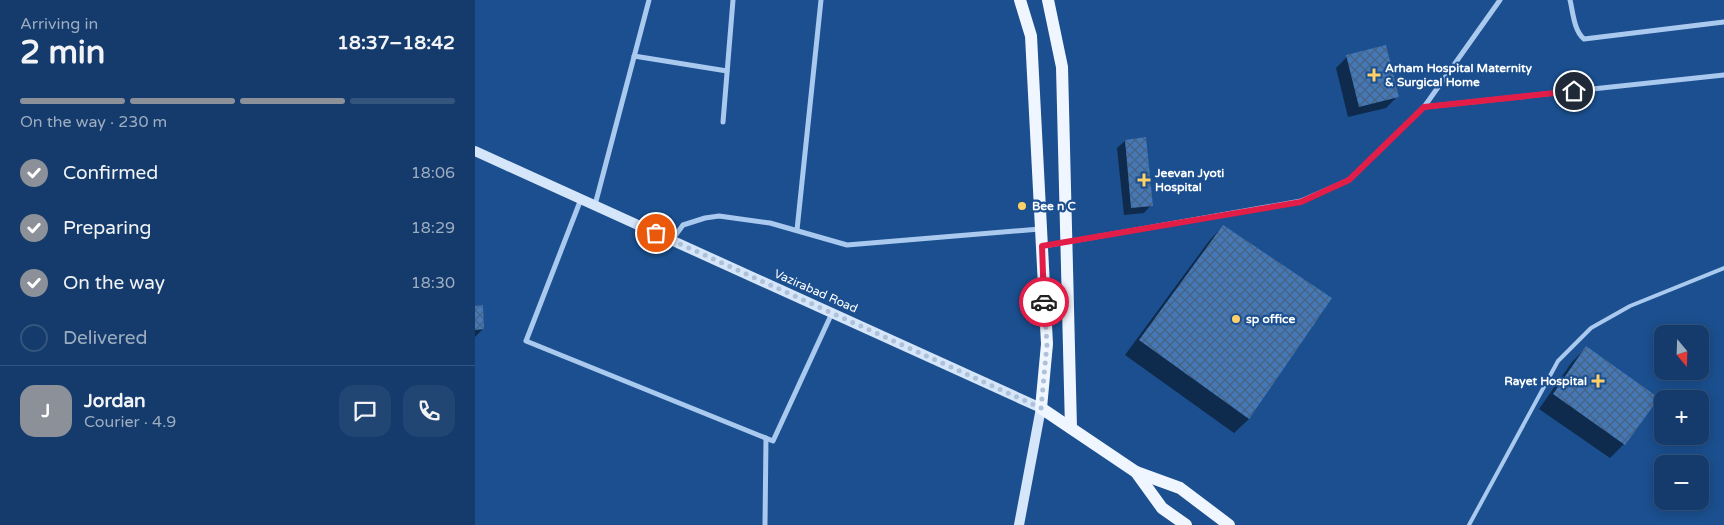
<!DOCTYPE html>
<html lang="en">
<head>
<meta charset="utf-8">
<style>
  body { margin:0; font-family:"Varela Round",sans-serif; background:#214673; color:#f1f3f6; height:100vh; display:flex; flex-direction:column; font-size:19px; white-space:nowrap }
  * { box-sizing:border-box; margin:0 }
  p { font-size:16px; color:#9dadc1 }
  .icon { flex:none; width:28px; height:28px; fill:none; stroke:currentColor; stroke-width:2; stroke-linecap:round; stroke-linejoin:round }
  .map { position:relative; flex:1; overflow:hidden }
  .sheet { display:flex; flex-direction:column; background:#143b6b; width:475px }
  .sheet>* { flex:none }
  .needle { width:32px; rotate:161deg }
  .controls { position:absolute; left:1179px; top:325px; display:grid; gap:10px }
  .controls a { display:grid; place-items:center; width:55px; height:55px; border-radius:10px; background:#143b6b; box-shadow:0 2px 12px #0003,0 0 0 1px #33557e; font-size:25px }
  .pin { position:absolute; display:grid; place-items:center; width:42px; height:42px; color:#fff; margin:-21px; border:2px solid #fff; border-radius:50%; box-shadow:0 1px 5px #0007 }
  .courier { position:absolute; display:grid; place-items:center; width:50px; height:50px; margin:-25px; border:4px solid #e11d48; border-radius:50%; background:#fff; color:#222; box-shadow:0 1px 6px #0007 }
  .summary em { font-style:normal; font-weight:700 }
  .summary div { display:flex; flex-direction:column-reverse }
  .summary { display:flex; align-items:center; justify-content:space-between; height:85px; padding:0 20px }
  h1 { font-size:32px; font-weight:700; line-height:38px }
  .bar { display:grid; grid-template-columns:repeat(4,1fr); gap:8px 5px; align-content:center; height:60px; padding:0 20px }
  .bar i { height:6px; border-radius:4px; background:#33557e }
  .bar .current { background:#8c9099 }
  .bar p { grid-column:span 4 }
  .line { display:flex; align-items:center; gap:12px; padding:0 20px; border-top:1px solid #33557e }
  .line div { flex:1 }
  .round { display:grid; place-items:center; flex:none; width:52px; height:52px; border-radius:15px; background:#214673 }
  ol { padding:0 20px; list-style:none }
  li { display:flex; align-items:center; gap:15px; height:55px }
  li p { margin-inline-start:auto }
  li .icon { padding:5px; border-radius:50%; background:#8c9099; color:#fff; stroke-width:4 }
  li:last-child { color:#9dadc1 }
  li i { width:28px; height:28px; border:2px solid #33557e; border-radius:50% }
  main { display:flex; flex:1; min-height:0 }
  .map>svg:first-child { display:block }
  .shadow { fill:#0007 }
  .building { fill:url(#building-cross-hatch) }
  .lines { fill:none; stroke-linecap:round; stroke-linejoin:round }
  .service { stroke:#a9c9ee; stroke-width:4 }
  .minor { stroke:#a9c9ee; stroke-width:5 }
  .secondary { stroke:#d6e6fa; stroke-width:10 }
  .primary { stroke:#f0f6ff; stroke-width:12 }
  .done { stroke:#afc1d8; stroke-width:5; stroke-dasharray:0 9 }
  .route { stroke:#e11d48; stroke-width:6 }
  .poi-dot { fill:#ffd166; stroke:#1b4f8f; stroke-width:2 }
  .labels { text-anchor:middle; stroke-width:4.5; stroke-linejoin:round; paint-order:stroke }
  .poi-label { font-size:12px; font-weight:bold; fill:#fff; stroke:#1b4f8f; text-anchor:start }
  .street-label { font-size:12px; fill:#fff; stroke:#1b4f8f }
</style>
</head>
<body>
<main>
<section class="sheet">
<div class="summary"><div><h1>2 min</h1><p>Arriving in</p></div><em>18:37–18:42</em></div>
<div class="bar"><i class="current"></i><i class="current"></i><i class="current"></i><i></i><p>On the way · 230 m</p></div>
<ol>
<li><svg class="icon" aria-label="check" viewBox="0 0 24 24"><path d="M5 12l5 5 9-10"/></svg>Confirmed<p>18:06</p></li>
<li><svg class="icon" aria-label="check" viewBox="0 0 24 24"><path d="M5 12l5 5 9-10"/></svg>Preparing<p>18:29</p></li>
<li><svg class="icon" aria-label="check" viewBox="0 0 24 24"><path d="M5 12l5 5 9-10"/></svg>On the way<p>18:30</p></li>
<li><i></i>Delivered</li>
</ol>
<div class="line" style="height:90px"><b class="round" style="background:#8c9099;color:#fff">J</b><div><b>Jordan</b><p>Courier · 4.9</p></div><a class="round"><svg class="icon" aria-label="chat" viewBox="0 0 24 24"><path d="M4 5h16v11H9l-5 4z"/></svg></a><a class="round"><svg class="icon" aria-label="phone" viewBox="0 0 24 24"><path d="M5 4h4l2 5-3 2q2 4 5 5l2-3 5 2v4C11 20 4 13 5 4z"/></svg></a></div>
</section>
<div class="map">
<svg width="1249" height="525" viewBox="0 0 1249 525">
  <defs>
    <pattern id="building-cross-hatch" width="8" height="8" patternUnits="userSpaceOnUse" patternTransform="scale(1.25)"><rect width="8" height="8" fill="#4478b7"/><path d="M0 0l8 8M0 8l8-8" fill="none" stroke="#486282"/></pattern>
  </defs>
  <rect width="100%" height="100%" fill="#1b4f8f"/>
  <g class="shadow">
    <path d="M872 57 922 97 911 108 873 117 861 68Z"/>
    <path d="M650 141 676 205 669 213 649 215 642 148Z"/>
    <path d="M748 226 774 419 759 433 650 355 734 241Z"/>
    <path d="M0 307 8 329 0 337Z"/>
    <path d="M1111 348 1149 444 1135 458 1064 409 1097 362Z"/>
  </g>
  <g class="building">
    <path d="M911 45 924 97 884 107 871 55Z"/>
    <path d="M671 137 678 206 656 208 650 140Z"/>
    <path d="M748 225 857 298 774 419 664 340Z"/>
    <path d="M8 305 9 329 0 330V306Z"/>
    <path d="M1111 346 1184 398 1150 445 1078 394Z"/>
  </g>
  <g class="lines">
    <path class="service" d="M994 525 1083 361 1116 328 1155 306 1249 268"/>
    <g class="minor">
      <path d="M1095 0C1098 12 1099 31 1109 39L1249 22"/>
      <path d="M159 56 252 71"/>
      <path d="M949 107 1249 75"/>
      <path d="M248 122 258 0"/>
      <path d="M106 199 51 341 298 441 357 313"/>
      <path d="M120 205 174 0"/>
      <path d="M322 230 346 0"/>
      <path d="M197 240 208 225 230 218 244 216 295 223 372 245 565 229"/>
      <path d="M569 246 826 201 874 180 949 107 1025 0"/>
      <path d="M290 525 291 438"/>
    </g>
    <path class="secondary" d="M0 151 566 408 544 525"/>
    <g class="primary">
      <path d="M545 0 556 36 572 344 566 408 661 472 705 488 754 525"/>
      <path d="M573 0 587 67 596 428"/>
      <path d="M661 472 687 508 711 525"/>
    </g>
  </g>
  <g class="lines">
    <path class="done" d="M181 233 566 408 572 344 569 302"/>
    <path class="route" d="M569 302 567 246 826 202 874 180 949 107 1099 91"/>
  </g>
  <g class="poi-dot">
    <path d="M896.5 67.5h5v5h5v5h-5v5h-5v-5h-5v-5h5z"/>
    <path d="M666.5 172.5h5v5h5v5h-5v5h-5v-5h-5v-5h5z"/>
    <circle cx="547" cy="206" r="5"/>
    <circle cx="761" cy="319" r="5"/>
    <path d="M1120.5 373.5h5v5h5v5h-5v5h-5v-5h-5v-5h5z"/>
  </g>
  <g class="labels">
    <g class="poi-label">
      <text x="910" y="72">Arham Hospital Maternity<tspan x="910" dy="14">&amp; Surgical Home</tspan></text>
      <text x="680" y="177">Jeevan Jyoti<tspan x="680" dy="14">Hospital</tspan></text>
      <text x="557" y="210">Bee n C</text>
      <text x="771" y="323">sp office</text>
      <text x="1112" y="385" text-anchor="end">Rayet Hospital</text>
    </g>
    <g class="street-label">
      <text transform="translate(341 291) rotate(24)" y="4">Vazirabad Road</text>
    </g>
  </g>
</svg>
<div class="controls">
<a><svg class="needle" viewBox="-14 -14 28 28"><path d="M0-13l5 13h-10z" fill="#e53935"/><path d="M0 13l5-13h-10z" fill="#9dadc1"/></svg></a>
<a>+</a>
<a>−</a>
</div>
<div class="pin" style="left:181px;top:233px;background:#ea580c"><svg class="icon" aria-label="bag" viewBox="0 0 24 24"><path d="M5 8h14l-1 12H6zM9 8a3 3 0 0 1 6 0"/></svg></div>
<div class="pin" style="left:1099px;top:91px;background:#1f2937"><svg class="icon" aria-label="home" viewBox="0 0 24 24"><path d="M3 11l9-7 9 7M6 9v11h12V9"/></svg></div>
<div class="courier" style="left:569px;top:302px"><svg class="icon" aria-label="car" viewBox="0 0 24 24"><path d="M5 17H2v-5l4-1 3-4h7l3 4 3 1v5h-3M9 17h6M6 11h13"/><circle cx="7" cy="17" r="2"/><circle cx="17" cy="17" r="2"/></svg></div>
</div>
</main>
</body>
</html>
